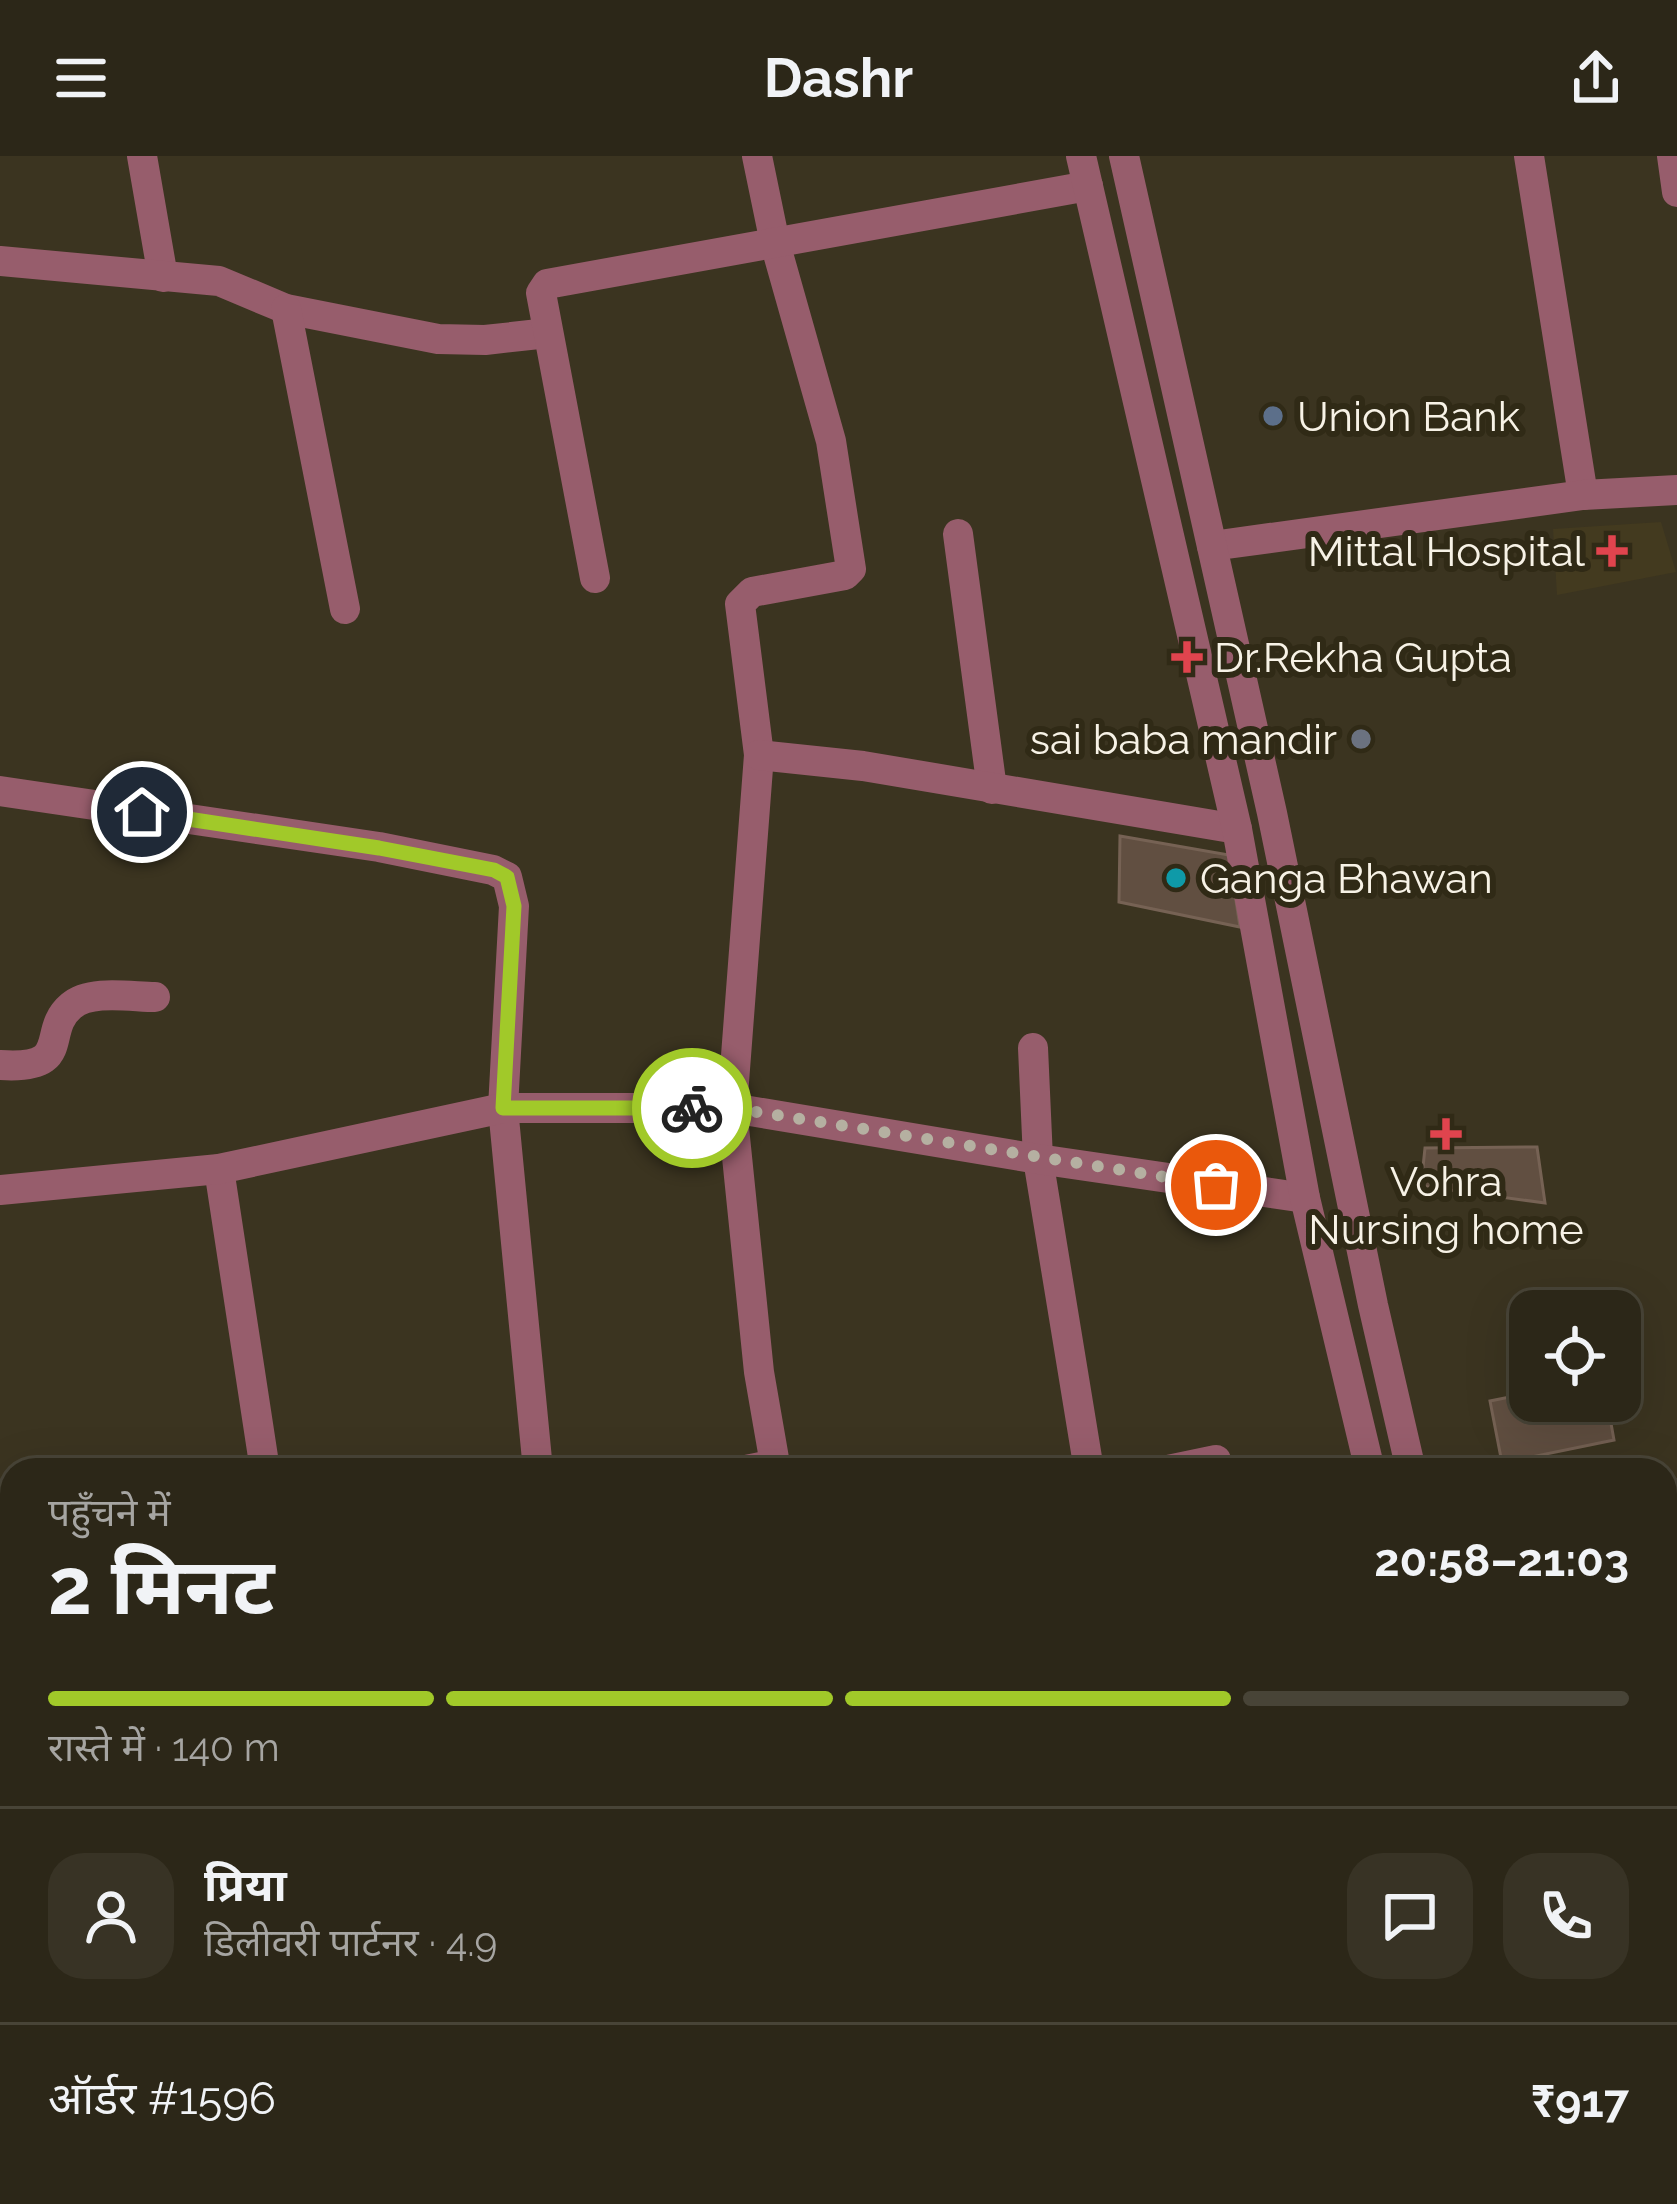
<!DOCTYPE html>
<html lang="hi">
<head>
<meta charset="utf-8">
<style>
  body { margin:0; font-family:Raleway,"Noto Sans Devanagari",sans-serif; background:#383325; color:#f1f3f6; height:100vh; display:flex; flex-direction:column; font-size:45px; white-space:nowrap }
  * { box-sizing:border-box; margin:0 }
  p { font-size:39px; color:#a6a5a2 }
  .icon { flex:none; width:66px; height:66px; fill:none; stroke:currentColor; stroke-width:2; stroke-linecap:round; stroke-linejoin:round }
  .map { position:relative; flex:1; overflow:hidden }
  .side { position:absolute; left:0px; top:1302px; width:1677px; height:747px; display:flex; flex-direction:column; background:#2c2718; border-radius:36px 36px 0 0; box-shadow:0 12px 48px #0002,0 0 0 3px #484437 }
  .side>* { flex:none }
  .buttons { position:absolute; left:1509px; top:1134px; display:grid; gap:24px }
  .buttons a { display:grid; place-items:center; width:132px; height:132px; border-radius:24px; background:#2c2718; box-shadow:0 12px 48px #0002,0 0 0 3px #484437; font-size:60px }
  .pin { position:absolute; display:grid; place-items:center; width:102px; height:102px; color:#fff; margin:-51px; border:6px solid #fff; border-radius:50%; box-shadow:0 3px 12px #0007 }
  .courier { position:absolute; display:grid; place-items:center; width:120px; height:120px; margin:-60px; border:9px solid #a1c929; border-radius:50%; background:#fff; color:#222; box-shadow:0 3px 15px #0007 }
  .overview em { font-style:normal; font-weight:700 }
  .overview div { display:flex; flex-direction:column-reverse }
  .overview { display:flex; align-items:center; justify-content:space-between; height:204px; padding:0 48px }
  h1 { font-size:78px; font-weight:700; line-height:90px }
  .bar { display:grid; grid-template-columns:repeat(4,1fr); gap:18px 12px; align-content:center; height:144px; padding:0 48px }
  .bar i { height:15px; border-radius:9px; background:#484437 }
  .bar .current { background:#a1c929 }
  .bar p { grid-column:span 4 }
  .line { display:flex; align-items:center; gap:30px; padding:0 48px; border-top:3px solid #484437 }
  .line div { flex:1 }
  .round { display:grid; place-items:center; flex:none; width:126px; height:126px; border-radius:36px; background:#383325 }
  header { display:flex; justify-content:space-between; align-items:center; height:156px; padding:0 48px; background:#2c2718; font-size:54px; font-weight:700 }
  .map>svg:first-child { display:block }
  .built { fill:#433a1f }
  .building { fill:#614f41; stroke:#766254; stroke-width:3 }
  .lines { fill:none; stroke-linecap:round; stroke-linejoin:round }
  .minor { stroke:#975d6c; stroke-width:30 }
  .tertiary { stroke:#975d6c; stroke-width:30 }
  .done { stroke:#b5b0a1; stroke-width:12; stroke-dasharray:0 21.6 }
  .route { stroke:#a1c929; stroke-width:15 }
  .service-dot { fill:#5c6f8a; stroke:#302a16; stroke-width:4.5 }
  .health-dot { fill:#e0444e; stroke:#302a16; stroke-width:4.5 }
  .worship-dot { fill:#6b7280; stroke:#302a16; stroke-width:4.5 }
  .culture-dot { fill:#0f9aa8; stroke:#302a16; stroke-width:4.5 }
  .labels { text-anchor:middle; stroke-width:12; stroke-linejoin:round; paint-order:stroke }
  .poi-label { font-size:42px; fill:#f7f2e6; stroke:#302a16; text-anchor:start }
</style>
</head>
<body>
<header><svg class="icon" aria-label="menu" viewBox="0 0 24 24"><path d="M4 6h16M4 12h16M4 18h16"/></svg>Dashr<svg class="icon" aria-label="share" viewBox="0 0 24 24"><path d="M12 15V3M7 8l5-5 5 5M5 13v7h14v-7"/></svg></header>
<div class="map">
<svg width="1677" height="2048" viewBox="0 0 1677 2048">
  <rect width="100%" height="100%" fill="#3b3420"/>
  <path class="built" d="M1661 366 1676 416 1557 439 1553 373Z"/>
  <g class="building">
    <path d="M1120 680 1229 699 1240 771 1119 746Z"/>
    <path d="M1537 991 1545 1047 1421 1030 1425 992Z"/>
    <path d="M1530 1237V1245H1607L1614 1284 1502 1307 1490 1245Z"/>
    <path d="M1677 1324V1374L1665 1376V1327Z"/>
  </g>
  <g class="lines">
    <g class="minor">
      <path d="M142 0 163 121"/>
      <path d="M757 0 775 87 831 285 851 413 845 419 752 436 740 448 759 599 732 952 759 1216 776 1314"/>
      <path d="M1529 0 1583 339"/>
      <path d="M1672 0 1677 36"/>
      <path d="M0 105 219 125 286 153 438 183 485 184 548 177"/>
      <path d="M286 153 345 453"/>
      <path d="M958 378 992 633"/>
      <path d="M1212 390 1583 339 1677 334"/>
      <path d="M595 422 541 137 547 128 1088 30"/>
      <path d="M759 599 863 610 1237 673"/>
      <path d="M0 635 379 691 493 714 507 721 514 750 503 952 538 1314"/>
      <path d="M1033 892 1038 1003 1089 1314"/>
      <path d="M0 909C75 914 40 876 71 850 90 833 132 841 155 841"/>
      <path d="M219 1013 265 1314"/>
      <path d="M0 1034 219 1013 503 952H732L1038 1003 1305 1042"/>
      <path d="M746 1314 775 1308"/>
      <path d="M1168 1314 1216 1304"/>
      <path d="M0 1448 12 1446"/>
      <path d="M1665 1544 1677 1541"/>
      <path d="M0 1753 12 1752"/>
      <path d="M1665 1858 1677 1857"/>
      <path d="M74 2037 75 2048"/>
      <path d="M232 2037 234 2048"/>
      <path d="M419 2037 420 2048"/>
      <path d="M524 2037 527 2048"/>
      <path d="M656 2037 658 2048"/>
      <path d="M803 2037 805 2048"/>
      <path d="M928 2037 930 2048"/>
      <path d="M1246 2037 1248 2048"/>
      <path d="M965 2048 1014 2037"/>
    </g>
    <g class="tertiary">
      <path d="M1081 0 1237 673 1305 1042 1370 1314"/>
      <path d="M1124 0 1272 657 1373 1149 1411 1314"/>
      <path d="M1526 2037 1529 2048"/>
      <path d="M1574 2037 1577 2048"/>
    </g>
  </g>
  <g class="lines">
    <path class="done" d="M692 952H732L1216 1029"/>
    <path class="route" d="M142 656 379 692 494 714 507 721 514 750 503 952H692"/>
  </g>
  <circle class="service-dot" cx="1273" cy="260" r="12"/>
  <g class="health-dot">
    <path d="M1606 377h12v12h12v12h-12v12h-12v-12h-12v-12h12z"/>
    <path d="M1181 483h12v12h12v12h-12v12h-12v-12h-12v-12h12z"/>
    <path d="M1440 960h12v12h12v12h-12v12h-12v-12h-12v-12h12z"/>
  </g>
  <circle class="worship-dot" cx="1361" cy="583" r="12"/>
  <circle class="culture-dot" cx="1176" cy="722" r="12"/>
  <g class="labels">
    <g class="poi-label">
      <text x="1297" y="275">Union Bank</text>
      <text x="1585" y="410" text-anchor="end">Mittal Hospital</text>
      <text x="1214" y="516">Dr.Rekha Gupta</text>
      <text x="1337" y="598" text-anchor="end">sai baba mandir</text>
      <text x="1200" y="737">Ganga Bhawan</text>
      <text x="1446" y="1040" text-anchor="middle">Vohra<tspan x="1446" dy="48">Nursing home</tspan></text>
    </g>
  </g>
</svg>
<div class="buttons">
<a><svg class="icon" aria-label="locate" viewBox="0 0 24 24"><circle cx="12" cy="12" r="6"/><path d="M12 2v4M12 18v4M2 12h4M18 12h4"/></svg></a>
</div>
<div class="pin" style="left:1216px;top:1029px;background:#ea580c"><svg class="icon" aria-label="bag" viewBox="0 0 24 24"><path d="M5 8h14l-1 12H6zM9 8a3 3 0 0 1 6 0"/></svg></div>
<div class="pin" style="left:142px;top:656px;background:#1f2937"><svg class="icon" aria-label="home" viewBox="0 0 24 24"><path d="M3 11l9-7 9 7M6 9v11h12V9"/></svg></div>
<div class="courier" style="left:692px;top:952px"><svg class="icon" aria-label="bike" viewBox="0 0 24 24"><circle cx="6" cy="16" r="4"/><circle cx="18" cy="16" r="4"/><path d="M6 16l4-8h5l3 8M10 8l3 8H6M13 5h3"/></svg></div>
<section class="side">
<div class="overview"><div><h1>2 मिनट</h1><p>पहुँचने में</p></div><em>20:58–21:03</em></div>
<div class="bar"><i class="current"></i><i class="current"></i><i class="current"></i><i></i><p>रास्ते में · 140 m</p></div>
<div class="line" style="height:216px"><a class="round"><svg class="icon" aria-label="person" viewBox="0 0 24 24"><circle cx="12" cy="8" r="4"/><path d="M4 21q1-7 8-7t8 7"/></svg></a><div><b>प्रिया</b><p>डिलीवरी पार्टनर · 4.9</p></div><a class="round"><svg class="icon" aria-label="chat" viewBox="0 0 24 24"><path d="M4 5h16v11H9l-5 4z"/></svg></a><a class="round"><svg class="icon" aria-label="phone" viewBox="0 0 24 24"><path d="M5 4h4l2 5-3 2q2 4 5 5l2-3 5 2v4C11 20 4 13 5 4z"/></svg></a></div>
<div class="line" style="height:156px"><div>ऑर्डर #1596</div><b>₹917</b></div>
</section>
</div>
</body>
</html>
